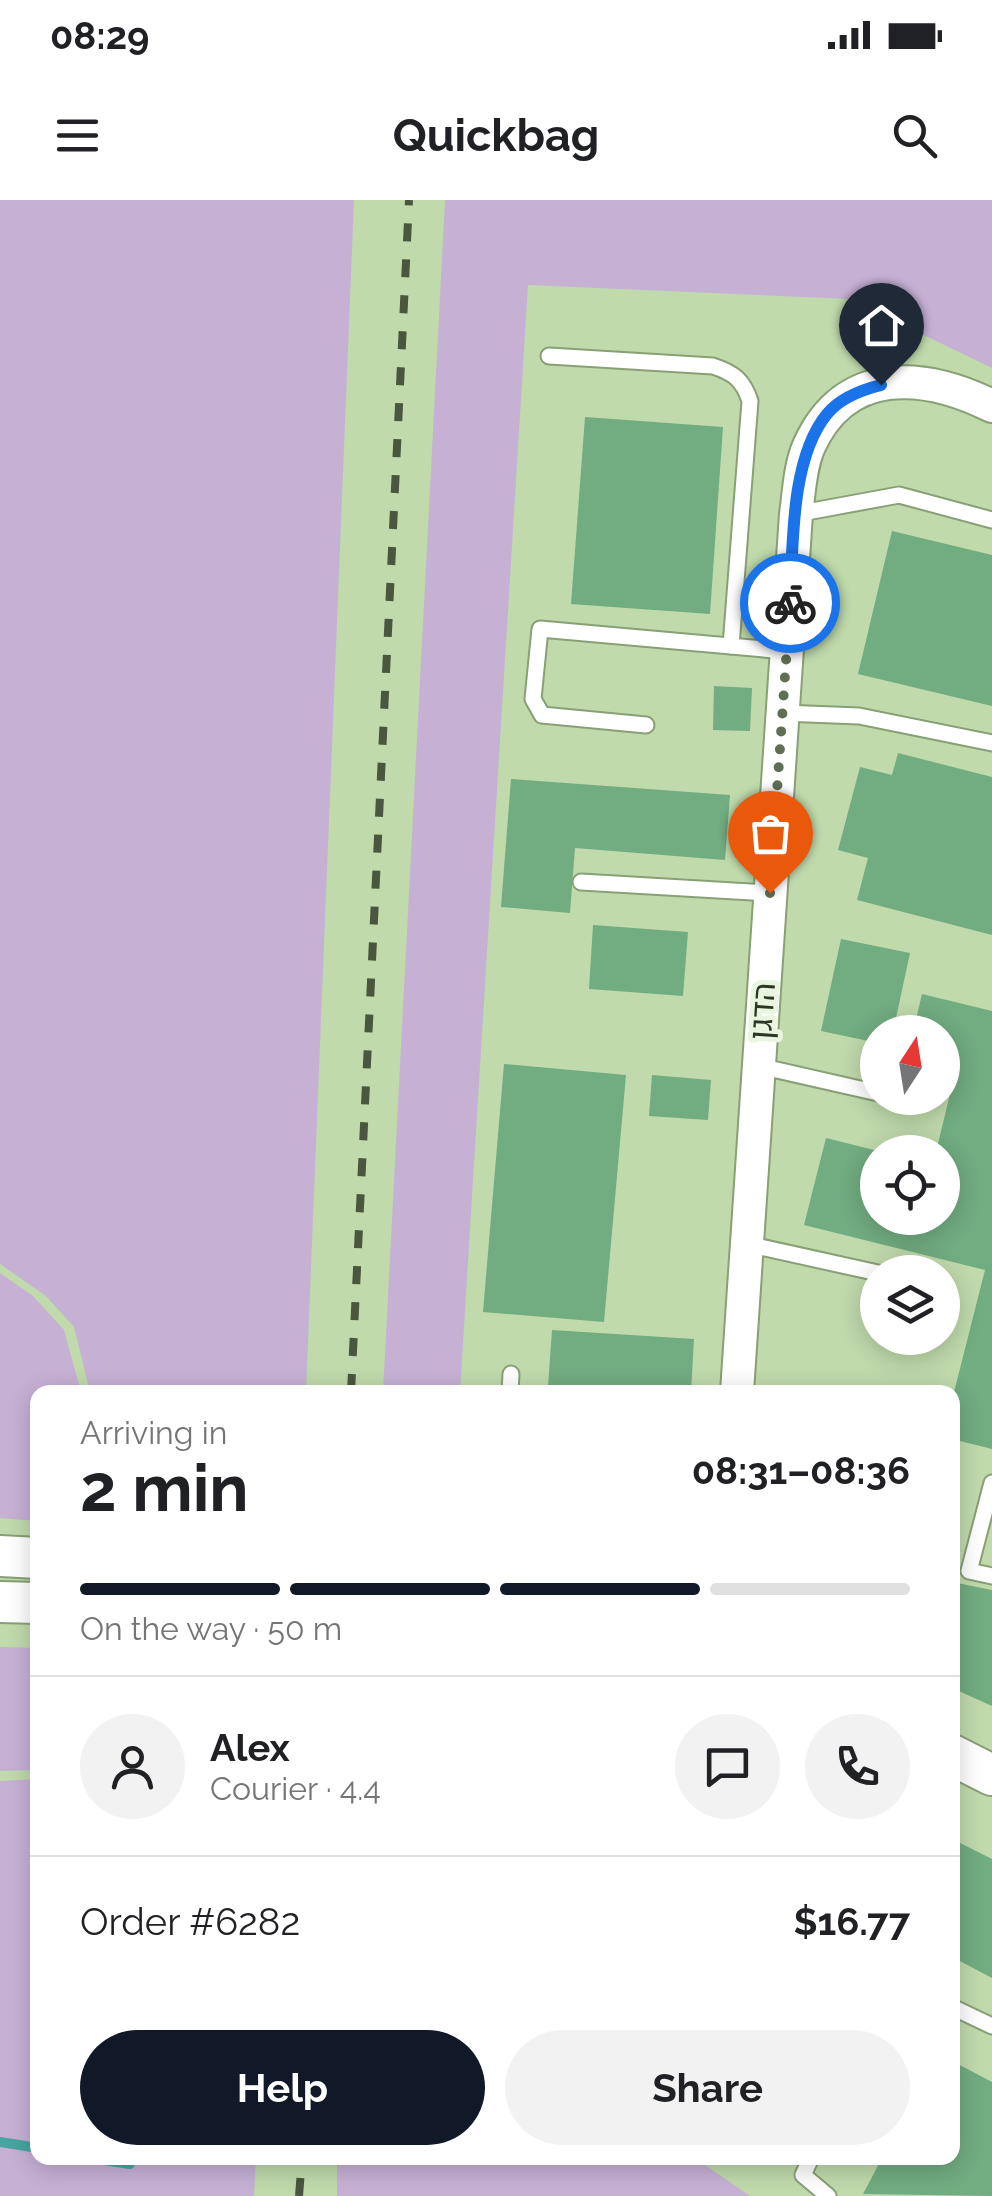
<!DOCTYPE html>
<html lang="en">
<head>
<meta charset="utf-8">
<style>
  body { margin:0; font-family:Raleway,Heebo,sans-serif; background:#f2f2f2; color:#202124; height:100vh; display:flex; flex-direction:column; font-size:38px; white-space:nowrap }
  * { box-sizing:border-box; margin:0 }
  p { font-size:32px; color:#757577 }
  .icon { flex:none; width:55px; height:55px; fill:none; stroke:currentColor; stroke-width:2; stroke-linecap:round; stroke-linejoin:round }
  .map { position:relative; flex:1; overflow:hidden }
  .sheet { position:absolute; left:30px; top:1185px; width:930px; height:780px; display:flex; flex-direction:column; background:#fff; border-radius:20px; box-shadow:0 5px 25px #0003 }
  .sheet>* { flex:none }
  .needle { width:65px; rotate:12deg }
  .tools { position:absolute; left:860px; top:815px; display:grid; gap:20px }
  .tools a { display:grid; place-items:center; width:100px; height:100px; border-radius:50%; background:#fff; box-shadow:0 5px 25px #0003; font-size:50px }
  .pin { position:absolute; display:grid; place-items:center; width:85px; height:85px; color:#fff; margin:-102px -42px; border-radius:50% 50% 50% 0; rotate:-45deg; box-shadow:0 0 10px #0007 }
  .pin .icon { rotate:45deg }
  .courier { position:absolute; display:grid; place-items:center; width:100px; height:100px; margin:-50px; border:8px solid #1a73e8; border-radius:50%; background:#fff; color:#222; box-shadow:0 2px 12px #0007 }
  .headline em { font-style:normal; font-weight:700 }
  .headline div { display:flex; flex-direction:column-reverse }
  .headline { display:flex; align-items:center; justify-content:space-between; height:170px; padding:0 50px }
  h1 { font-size:65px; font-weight:700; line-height:75px }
  .bar { display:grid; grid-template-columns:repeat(4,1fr); gap:15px 10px; align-content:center; height:120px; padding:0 50px }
  .bar i { height:12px; border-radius:8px; background:#e0e0e0 }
  .bar .selected { background:#111827 }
  .bar p { grid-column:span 4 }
  .line { display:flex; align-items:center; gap:25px; padding:0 50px; border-top:2px solid #e0e0e0 }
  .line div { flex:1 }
  .round { display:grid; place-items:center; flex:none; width:105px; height:105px; border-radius:52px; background:#f2f2f2 }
  .button { display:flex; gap:20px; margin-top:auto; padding:20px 50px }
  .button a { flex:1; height:115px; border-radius:60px; background:#111827; color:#fff; font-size:40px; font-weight:700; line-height:115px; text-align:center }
  .button a+a { background:#f2f2f2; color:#202124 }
  .status { display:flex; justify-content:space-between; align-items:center; height:70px; padding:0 50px; background:#fff; direction:ltr }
  .status svg { height:28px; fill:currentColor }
  header { display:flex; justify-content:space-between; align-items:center; height:130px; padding:0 50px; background:#fff; font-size:45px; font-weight:700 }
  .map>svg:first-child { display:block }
  .green { fill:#c6b1d5 }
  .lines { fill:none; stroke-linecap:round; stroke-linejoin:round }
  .stream { stroke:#48a5a1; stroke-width:10 }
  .building { fill:#72ac81 }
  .service-casing { stroke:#88a075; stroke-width:19 }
  .minor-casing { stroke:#88a075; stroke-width:36 }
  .tertiary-casing { stroke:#88a075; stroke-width:44 }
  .service { stroke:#fff; stroke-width:15 }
  .minor { stroke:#fff; stroke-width:32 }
  .tertiary { stroke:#fff; stroke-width:40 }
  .rail { stroke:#49573f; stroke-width:8; stroke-dasharray:18 18; stroke-linecap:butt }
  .done { stroke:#606f54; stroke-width:10; stroke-dasharray:0 18 }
  .route { stroke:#1a73e8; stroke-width:12 }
  .labels { text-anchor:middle; stroke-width:10; stroke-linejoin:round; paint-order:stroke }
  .street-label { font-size:32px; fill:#2c3624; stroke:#e9f6df }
</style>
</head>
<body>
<div class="status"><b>08:29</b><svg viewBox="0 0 49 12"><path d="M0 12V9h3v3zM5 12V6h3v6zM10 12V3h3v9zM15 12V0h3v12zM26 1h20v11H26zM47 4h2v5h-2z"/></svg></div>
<header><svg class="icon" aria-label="menu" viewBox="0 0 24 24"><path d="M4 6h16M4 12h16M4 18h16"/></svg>Quickbag<svg class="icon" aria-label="search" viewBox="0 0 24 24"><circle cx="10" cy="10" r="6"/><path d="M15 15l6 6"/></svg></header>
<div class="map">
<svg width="992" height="1996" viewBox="0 0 992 1996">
  <rect width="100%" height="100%" fill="#c0daac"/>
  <g class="green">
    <path d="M0 0H354L306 1192H90L74 1127 46 1096 0 1064Z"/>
    <path d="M445 0H992V168L849 99 528 85 460 1192H383Z"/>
    <path d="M0 1073 33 1096 64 1130 81 1192H38L37 1321 0 1318Z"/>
    <path d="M0 1447 37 1448V1570L0 1571Z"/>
    <path d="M37 1579 38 1958H256L254 1996H0V1581Z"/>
    <path d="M337 1958H695L750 1996H337Z"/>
  </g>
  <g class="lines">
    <g class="stream">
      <path d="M0 1942 38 1948"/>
      <path d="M91 1958 130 1964"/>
    </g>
  </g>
  <g class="building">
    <path d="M585 217 723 227 710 414 571 404Z"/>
    <path d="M892 331 992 355V506L858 474Z"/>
    <path d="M714 486 752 488 750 531 713 530Z"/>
    <path d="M898 553 992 577V735L857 700 868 658 838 650 860 567 892 575Z"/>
    <path d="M511 579 730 595 725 660 575 648 570 713 501 707Z"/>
    <path d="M593 725 688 732 683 796 589 789Z"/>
    <path d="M841 739 910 753 893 832H878V843L821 831Z"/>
    <path d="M922 794 992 811V1249L952 1239V1200L985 1070 804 1025 826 938 878 951V1018H942V952H936L957 865 942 862V832H913Z"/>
    <path d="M504 864 626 875 604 1122 483 1112Z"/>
    <path d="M652 875 711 880 708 920 649 916Z"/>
    <path d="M552 1130 694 1139 691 1192 548 1186Z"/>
    <path d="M952 1382 992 1390V1506L952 1488Z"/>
    <path d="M952 1639 992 1659V1778L952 1757Z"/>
    <path d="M952 1861 992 1882V1996L863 1994 882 1958H952Z"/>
  </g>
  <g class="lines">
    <defs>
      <g id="service">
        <path d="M549 156 713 166C734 173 743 180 750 201L731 446"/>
        <path d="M796 314 899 295 992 320"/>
        <path d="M782 513 859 516 992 543"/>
        <path d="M646 525 542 515 533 499 540 429 786 451"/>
        <path d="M581 682 770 693"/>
        <path d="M759 866 878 893"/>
        <path d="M897 898 910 900"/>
        <path d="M747 1044 878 1073"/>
        <path d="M510 1192 511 1174"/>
        <path d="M992 1283 969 1371 992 1376"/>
        <path d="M952 1807 992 1826"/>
        <path d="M811 1958 803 1975 828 1996"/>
      </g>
      <path id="minor" d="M737 1192 796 314C799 293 800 266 809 246 845 166 923 172 992 206"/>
      <g id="tertiary">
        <path d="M0 1356 38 1358"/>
        <path d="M0 1402 38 1403"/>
        <path d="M952 1555 992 1575"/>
      </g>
    </defs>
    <use href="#service" class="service-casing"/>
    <use href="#minor" class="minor-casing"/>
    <use href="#tertiary" class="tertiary-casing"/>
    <use href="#service" class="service"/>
    <use href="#minor" class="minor"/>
    <use href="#tertiary" class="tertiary"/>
    <g class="rail">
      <path d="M351 1192 409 0"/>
      <path d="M299 1996 302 1958"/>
    </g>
  </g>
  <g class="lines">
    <path class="done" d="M770 693 790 403"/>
    <path class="route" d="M790 403C793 347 790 259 827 214 840 198 861 190 881 185"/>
  </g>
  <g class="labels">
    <g class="street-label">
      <text transform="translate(762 811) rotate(-86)" y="11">הדגן</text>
    </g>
  </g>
</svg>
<div class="tools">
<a><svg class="needle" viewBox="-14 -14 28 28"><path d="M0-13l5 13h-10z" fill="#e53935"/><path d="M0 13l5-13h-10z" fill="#757577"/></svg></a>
<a><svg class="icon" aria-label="locate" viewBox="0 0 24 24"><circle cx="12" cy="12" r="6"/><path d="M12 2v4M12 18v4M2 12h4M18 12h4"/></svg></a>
<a><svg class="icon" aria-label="layers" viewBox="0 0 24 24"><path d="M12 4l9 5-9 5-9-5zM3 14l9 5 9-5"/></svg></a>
</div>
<div class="pin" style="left:770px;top:693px;background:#ea580c"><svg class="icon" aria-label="bag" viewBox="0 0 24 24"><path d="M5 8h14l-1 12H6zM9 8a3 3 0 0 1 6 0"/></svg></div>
<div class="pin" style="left:881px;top:185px;background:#1f2937"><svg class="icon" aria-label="home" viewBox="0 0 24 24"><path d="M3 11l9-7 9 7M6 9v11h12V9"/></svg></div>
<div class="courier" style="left:790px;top:403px"><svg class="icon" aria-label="bike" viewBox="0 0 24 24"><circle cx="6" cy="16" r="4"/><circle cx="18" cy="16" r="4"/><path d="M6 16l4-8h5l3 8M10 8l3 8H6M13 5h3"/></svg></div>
<section class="sheet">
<div class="headline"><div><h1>2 min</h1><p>Arriving in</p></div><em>08:31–08:36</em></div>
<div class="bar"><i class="selected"></i><i class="selected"></i><i class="selected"></i><i></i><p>On the way · 50 m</p></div>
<div class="line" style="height:180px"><a class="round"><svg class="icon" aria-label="person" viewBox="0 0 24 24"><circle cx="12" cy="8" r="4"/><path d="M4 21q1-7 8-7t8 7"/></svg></a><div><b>Alex</b><p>Courier · 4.4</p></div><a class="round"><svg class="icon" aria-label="chat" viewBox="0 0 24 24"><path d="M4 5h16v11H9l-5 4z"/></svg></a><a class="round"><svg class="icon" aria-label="phone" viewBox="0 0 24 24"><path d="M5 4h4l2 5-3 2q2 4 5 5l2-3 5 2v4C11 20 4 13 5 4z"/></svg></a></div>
<div class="line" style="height:130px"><div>Order #6282</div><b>$16.77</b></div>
<div class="button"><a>Help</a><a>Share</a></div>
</section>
</div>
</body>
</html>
